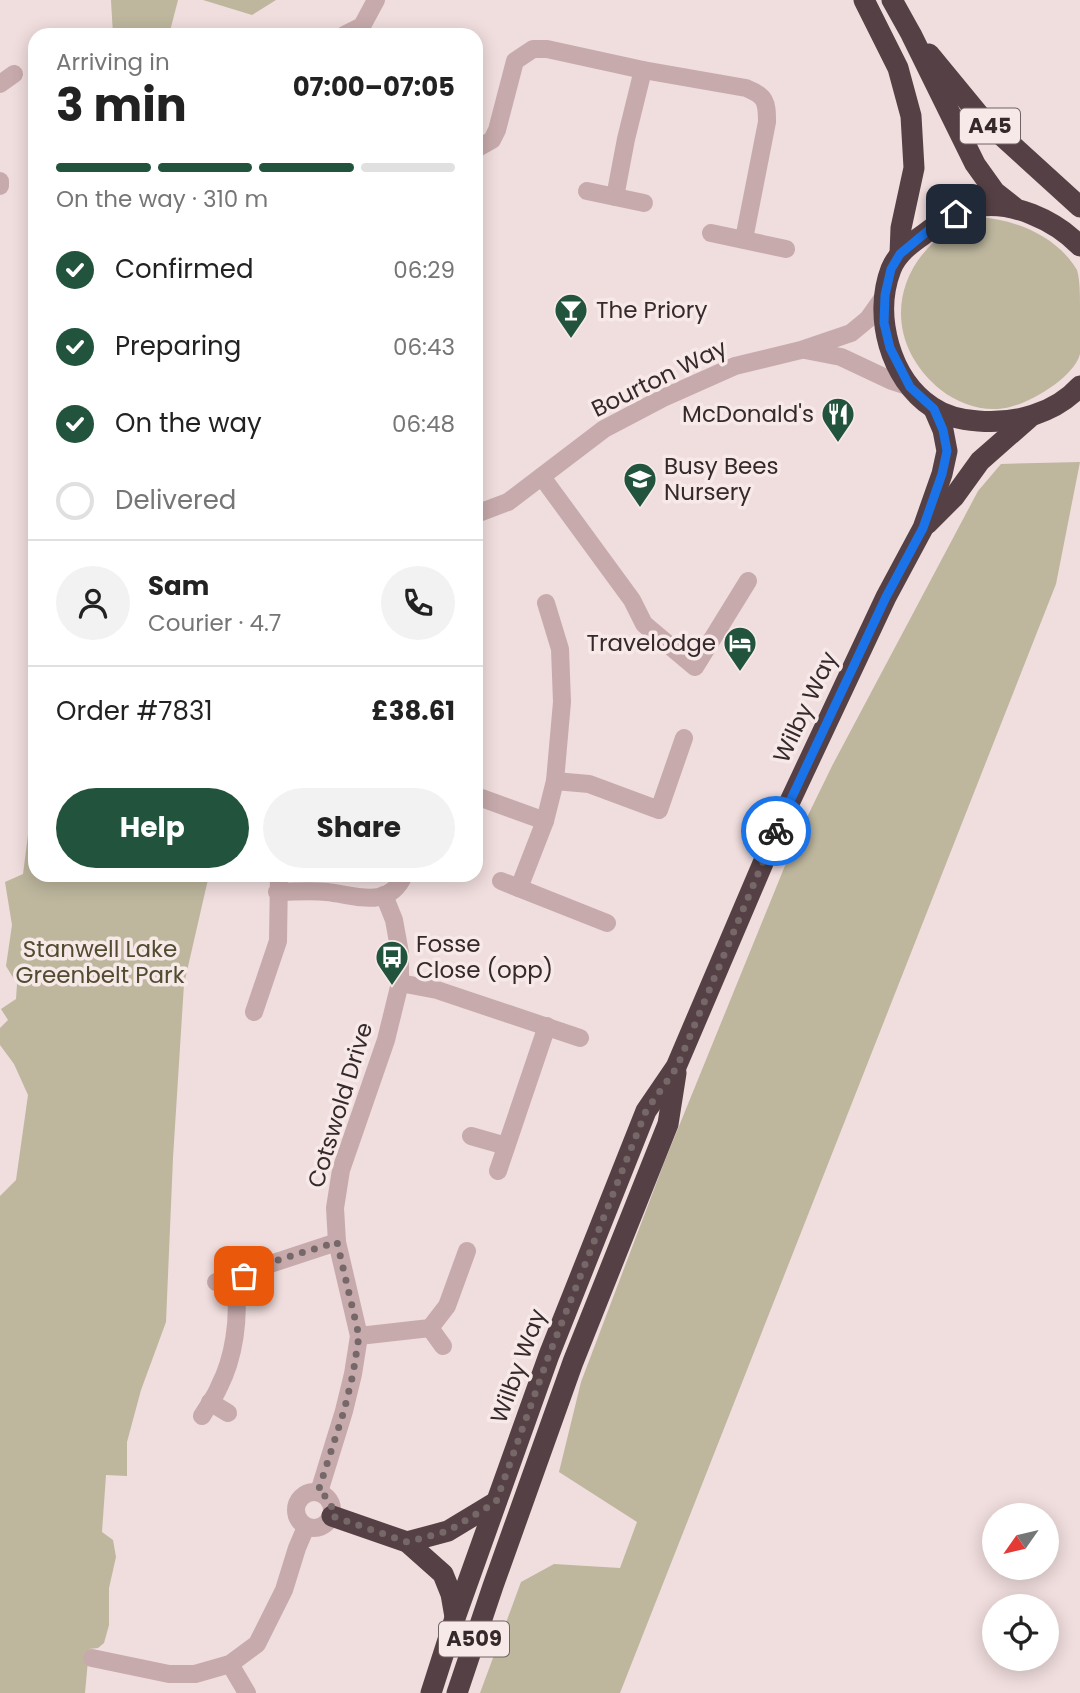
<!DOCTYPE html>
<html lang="en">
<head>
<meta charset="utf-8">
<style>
  body { margin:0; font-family:Poppins,sans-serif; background:#f2f2f2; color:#222; height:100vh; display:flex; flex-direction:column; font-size:26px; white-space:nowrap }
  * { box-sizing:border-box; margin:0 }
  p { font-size:23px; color:#767676 }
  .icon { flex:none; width:38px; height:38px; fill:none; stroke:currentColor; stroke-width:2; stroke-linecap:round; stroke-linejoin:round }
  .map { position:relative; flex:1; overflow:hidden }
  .side { position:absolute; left:28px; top:28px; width:455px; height:854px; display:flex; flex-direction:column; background:#fff; border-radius:21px; box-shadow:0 4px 18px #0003 }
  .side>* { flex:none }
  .needle { width:46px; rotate:236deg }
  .buttons { position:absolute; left:982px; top:1503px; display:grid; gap:14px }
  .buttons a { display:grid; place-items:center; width:77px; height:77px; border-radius:50%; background:#fff; box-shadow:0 4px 18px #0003; font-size:35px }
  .pin { position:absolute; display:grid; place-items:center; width:60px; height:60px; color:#fff; margin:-30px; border-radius:14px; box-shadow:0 4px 10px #0006 }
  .courier { position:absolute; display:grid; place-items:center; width:70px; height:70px; margin:-35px; border:5px solid #1a73e8; border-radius:50%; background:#fff; color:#222; box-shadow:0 2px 9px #0007 }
  .headline em { font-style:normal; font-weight:700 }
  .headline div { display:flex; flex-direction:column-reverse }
  .headline { display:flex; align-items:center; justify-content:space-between; height:119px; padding:0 28px }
  h1 { font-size:46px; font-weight:700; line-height:52px }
  .bar { display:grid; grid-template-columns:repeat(4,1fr); gap:10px 7px; align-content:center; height:84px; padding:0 28px }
  .bar i { height:9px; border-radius:5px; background:#e0e0e0 }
  .bar .selected { background:#22533c }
  .bar p { grid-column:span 4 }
  .line { display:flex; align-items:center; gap:18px; padding:0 28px; border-top:2px solid #e0e0e0 }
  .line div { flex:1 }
  .round { display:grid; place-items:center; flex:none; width:74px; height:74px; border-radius:37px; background:#f2f2f2 }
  ol { padding:0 28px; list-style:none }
  li { display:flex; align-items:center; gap:21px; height:77px }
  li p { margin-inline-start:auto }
  li .icon { padding:7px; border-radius:50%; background:#22533c; color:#fff; stroke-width:4 }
  li:last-child { color:#767676 }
  li i { width:38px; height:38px; border:4px solid #e0e0e0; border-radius:50% }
  .button { display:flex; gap:14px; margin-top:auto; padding:14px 28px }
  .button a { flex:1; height:80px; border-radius:42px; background:#22533c; color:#fff; font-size:28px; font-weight:700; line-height:80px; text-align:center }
  .button a+a { background:#f2f2f2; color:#222 }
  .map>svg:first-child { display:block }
  .green { fill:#beb79e }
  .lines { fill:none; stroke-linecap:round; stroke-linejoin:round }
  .minor { stroke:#c7aaac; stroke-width:18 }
  .highway { stroke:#554145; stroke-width:21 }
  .done { stroke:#766869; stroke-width:7; stroke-dasharray:0 12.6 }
  .route { stroke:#1a73e8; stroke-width:9 }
  .labels { text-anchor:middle; stroke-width:7; stroke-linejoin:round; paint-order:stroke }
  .shield { fill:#f8e9e9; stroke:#706364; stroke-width:2 }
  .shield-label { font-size:21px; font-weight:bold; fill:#35292b }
  .poi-label { font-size:23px; fill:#35292b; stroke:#f8e9e9; text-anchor:start }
  .street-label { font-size:23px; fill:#35292b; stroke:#f8e9e9 }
  .park-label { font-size:23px; fill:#514b2f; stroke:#f8e9e9 }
</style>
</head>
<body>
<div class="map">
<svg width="1080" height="1693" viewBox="0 0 1080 1693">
  <rect width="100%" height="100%" fill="#f0dddd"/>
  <g class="green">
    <path d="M111 0H178L169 35H113Z"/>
    <path d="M203 0H276L252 15Z"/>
    <path d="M977 217C1015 219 1057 236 1077 270 1080 280 1080 295 1080 306 1080 319 1080 342 1080 354 1074 377 1032 402 1010 407 986 413 960 405 941 390 884 344 889 271 949 230L958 233 965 241 971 235 966 229 968 220Z"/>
    <path d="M1080 462 1056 584 620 1693H480L521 1582 554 1564 620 1568 637 1522 559 1472 581 1382 664 1163 793 846 832 766 978 491 1001 464Z"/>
    <path d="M35 812V875H209L184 984 173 1158 166 1322 141 1390 127 1442V1476L106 1475 102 1532 113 1540 116 1557 109 1588V1625L104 1643 98 1648 89 1649 85 1693H0V1196L16 1180 28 1095 14 1064 0 1045V1028L8 1020 1 1009 16 999 17 984 6 966 12 925 5 882 23 874 29 827Z"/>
  </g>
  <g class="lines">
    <g class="minor">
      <path d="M344 35 362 26 376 0"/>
      <path d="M0 84 14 74"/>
      <path d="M476 149 492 140 497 130 515 61 533 49H547L643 70 746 88C766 96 767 102 767 122L744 239"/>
      <path d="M0 181V186"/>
      <path d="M587 191 644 203"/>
      <path d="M615 197 626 139 643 70"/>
      <path d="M711 233 786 249"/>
      <path d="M805 350 841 357 892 381 910 387"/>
      <path d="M542 477 632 600 644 624 695 667 748 581"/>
      <path d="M476 514 508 502 604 429 663 398 735 366 801 350 851 333 868 319 885 295"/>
      <path d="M555 781 589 784 659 810 684 738"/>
      <path d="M476 796 545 821"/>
      <path d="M501 881 607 923"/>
      <path d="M519 888 545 821 555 781 562 702 560 649 546 603"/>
      <path d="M277 892C293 892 310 890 327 892 355 895 389 910 404 875"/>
      <path d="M400 983 437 990 580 1038"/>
      <path d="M254 1012 278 941 279 875"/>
      <path d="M471 1136 506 1146"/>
      <path d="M498 1171 547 1026"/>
      <path d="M216 1282 235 1285"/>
      <path d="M430 1328 443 1346"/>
      <path d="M359 1336 430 1328 447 1306 467 1251"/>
      <path d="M210 1402 228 1413"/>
      <path d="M202 1416C208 1406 215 1397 219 1387 234 1358 240 1317 235 1285L261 1267 337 1242"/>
      <circle cx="314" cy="1510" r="18"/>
      <path d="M319 1492 344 1411 353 1374 359 1336 337 1242 335 1208 341 1170 386 1040 400 983V953L394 920 384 895"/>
      <path d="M92 1658 169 1674H195L230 1664 257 1644 284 1590 297 1548 306 1527"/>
      <path d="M230 1664 247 1693"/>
    </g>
    <g class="highway">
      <path d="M864 0 898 68 911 116 914 168 901 228 900 254"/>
      <path d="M892 0 911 34 975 164 995 192 1014 207"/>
      <path d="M929 54 980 116 1080 207"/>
      <path d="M1080 246C1055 220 1011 200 975 207 956 211 938 223 923 235 910 244 897 254 891 269 873 316 890 379 932 407 945 416 962 420 978 421 1014 424 1055 414 1080 386"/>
      <path d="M927 524 954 497 980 461 1029 418"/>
      <path d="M332 1516 407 1542 443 1574 451 1594 455 1617"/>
      <path d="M407 1542 448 1531 496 1502"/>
      <path d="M431 1693 455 1618 549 1355 646 1111 676 1067 784 814 886 597 923 528 942 474 947 451 943 430 934 409"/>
      <path d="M457 1693 493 1586 573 1362 668 1124 676 1073"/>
    </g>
  </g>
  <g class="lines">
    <path class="done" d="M244 1276 278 1260 337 1242 359 1336 353 1374 344 1411 318 1492C329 1497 333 1504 332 1516L407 1542 448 1531 496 1502 549 1355 646 1111 677 1067 776 831"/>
    <path class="route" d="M776 831 886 597 923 528 942 474 947 451 943 430 934 409 910 387 890 348 884 323 885 295 891 269 900 254 930 229 956 214"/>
  </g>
  <defs>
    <symbol id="bar-pin" viewBox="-11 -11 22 30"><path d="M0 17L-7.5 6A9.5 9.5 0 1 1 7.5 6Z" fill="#22533c" stroke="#f8e9e9"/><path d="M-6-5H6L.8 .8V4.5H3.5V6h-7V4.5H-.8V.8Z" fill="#fff"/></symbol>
    <symbol id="restaurant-pin" viewBox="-11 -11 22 30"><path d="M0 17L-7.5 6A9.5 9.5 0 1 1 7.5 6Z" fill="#22533c" stroke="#f8e9e9"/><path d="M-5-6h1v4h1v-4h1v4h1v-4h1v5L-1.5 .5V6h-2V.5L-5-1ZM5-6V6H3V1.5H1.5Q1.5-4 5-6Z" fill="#fff"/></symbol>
    <symbol id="school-pin" viewBox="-11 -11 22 30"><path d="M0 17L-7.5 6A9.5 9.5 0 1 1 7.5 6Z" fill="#22533c" stroke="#f8e9e9"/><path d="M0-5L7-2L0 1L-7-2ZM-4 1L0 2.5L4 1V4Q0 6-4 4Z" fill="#fff"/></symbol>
    <symbol id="hotel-pin" viewBox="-11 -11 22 30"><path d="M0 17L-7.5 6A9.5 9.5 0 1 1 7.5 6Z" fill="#22533c" stroke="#f8e9e9"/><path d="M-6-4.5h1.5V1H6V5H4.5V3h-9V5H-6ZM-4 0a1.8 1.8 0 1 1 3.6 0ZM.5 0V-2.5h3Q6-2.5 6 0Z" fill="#fff"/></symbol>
    <symbol id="bus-pin" viewBox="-11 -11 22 30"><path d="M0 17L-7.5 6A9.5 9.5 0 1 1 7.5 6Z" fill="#22533c" stroke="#f8e9e9"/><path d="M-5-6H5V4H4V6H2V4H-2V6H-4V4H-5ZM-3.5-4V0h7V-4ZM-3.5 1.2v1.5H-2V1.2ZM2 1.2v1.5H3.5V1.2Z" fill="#fff"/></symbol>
  </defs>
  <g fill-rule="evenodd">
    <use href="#bar-pin" x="552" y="291" width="38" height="52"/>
    <use href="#restaurant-pin" x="819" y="395" width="38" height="52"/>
    <use href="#school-pin" x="621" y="460" width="38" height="52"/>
    <use href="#hotel-pin" x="721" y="624" width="38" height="52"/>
    <use href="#bus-pin" x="373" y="938" width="38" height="52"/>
  </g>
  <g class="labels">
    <g class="shield">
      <rect x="960" y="108.5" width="60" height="35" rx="5"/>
      <rect x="439" y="1621.5" width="70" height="35" rx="5"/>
    </g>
    <g class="shield-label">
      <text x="990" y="133">A45</text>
      <text x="474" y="1646">A509</text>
    </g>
    <g class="poi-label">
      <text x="596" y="318">The Priory</text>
      <text x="814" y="422" text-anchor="end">McDonald's</text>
      <text x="664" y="474">Busy Bees<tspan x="664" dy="26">Nursery</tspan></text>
      <text x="716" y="651" text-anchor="end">Travelodge</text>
      <text x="416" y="952">Fosse<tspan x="416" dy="26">Close (opp)</tspan></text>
    </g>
    <g class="street-label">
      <text transform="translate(659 378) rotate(-26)" y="8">Bourton Way</text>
      <text transform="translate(805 707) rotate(-65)" y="8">Wilby Way</text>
      <text transform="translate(340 1105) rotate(-73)" y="8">Cotswold Drive</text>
      <text transform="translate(518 1366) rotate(-70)" y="8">Wilby Way</text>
    </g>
    <g class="park-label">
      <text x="100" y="957">Stanwell Lake<tspan x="100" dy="26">Greenbelt Park</tspan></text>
    </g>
  </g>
</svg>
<div class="buttons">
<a><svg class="needle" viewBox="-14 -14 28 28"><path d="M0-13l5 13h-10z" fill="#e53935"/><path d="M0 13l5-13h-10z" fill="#767676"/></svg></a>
<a><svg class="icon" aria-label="locate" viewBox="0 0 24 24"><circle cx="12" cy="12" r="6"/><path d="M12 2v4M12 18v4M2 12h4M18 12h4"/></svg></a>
</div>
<div class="pin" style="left:244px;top:1276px;background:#ea580c"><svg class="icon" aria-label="bag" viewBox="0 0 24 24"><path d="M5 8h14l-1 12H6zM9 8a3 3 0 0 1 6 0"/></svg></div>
<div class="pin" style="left:956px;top:214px;background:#1f2937"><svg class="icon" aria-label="home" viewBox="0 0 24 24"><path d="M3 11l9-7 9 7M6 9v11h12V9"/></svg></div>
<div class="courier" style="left:776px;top:831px"><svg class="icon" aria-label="bike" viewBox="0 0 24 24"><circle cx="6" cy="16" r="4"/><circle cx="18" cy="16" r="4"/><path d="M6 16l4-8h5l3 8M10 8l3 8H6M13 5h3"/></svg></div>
<section class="side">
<div class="headline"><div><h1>3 min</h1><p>Arriving in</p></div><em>07:00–07:05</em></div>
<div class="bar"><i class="selected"></i><i class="selected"></i><i class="selected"></i><i></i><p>On the way · 310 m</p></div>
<ol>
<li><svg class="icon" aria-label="check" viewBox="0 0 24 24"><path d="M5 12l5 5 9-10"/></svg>Confirmed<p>06:29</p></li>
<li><svg class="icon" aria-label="check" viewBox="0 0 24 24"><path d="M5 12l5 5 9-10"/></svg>Preparing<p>06:43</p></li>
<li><svg class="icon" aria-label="check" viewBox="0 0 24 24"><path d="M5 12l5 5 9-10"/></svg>On the way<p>06:48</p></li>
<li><i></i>Delivered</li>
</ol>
<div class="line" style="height:126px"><a class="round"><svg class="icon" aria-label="person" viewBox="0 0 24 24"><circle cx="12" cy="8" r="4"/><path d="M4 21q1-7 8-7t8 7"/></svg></a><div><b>Sam</b><p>Courier · 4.7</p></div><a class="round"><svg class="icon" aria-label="phone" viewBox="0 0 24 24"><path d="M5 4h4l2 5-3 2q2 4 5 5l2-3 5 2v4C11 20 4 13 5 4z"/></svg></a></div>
<div class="line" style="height:91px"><div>Order #7831</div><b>£38.61</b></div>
<div class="button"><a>Help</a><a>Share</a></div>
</section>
</div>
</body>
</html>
